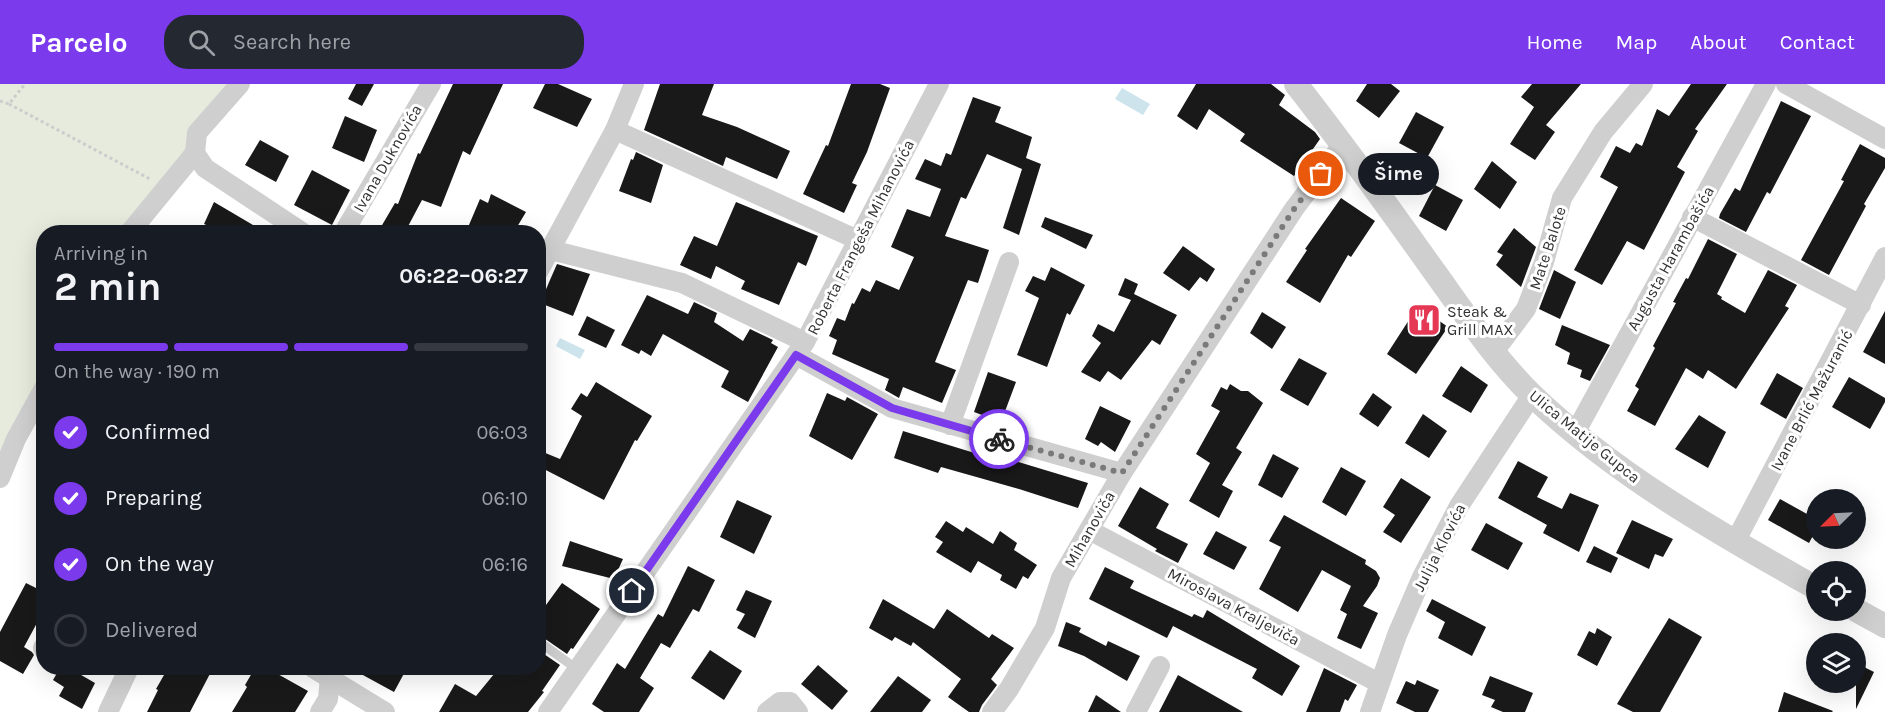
<!DOCTYPE html>
<html lang="en">
<head>
<meta charset="utf-8">
<style>
  body { margin:0; font-family:Karla,sans-serif; background:#242831; color:#f1f3f6; height:100vh; display:flex; flex-direction:column; font-size:22px; white-space:nowrap }
  * { box-sizing:border-box; margin:0 }
  p { font-size:20px; color:#9ea1a6 }
  .icon { flex:none; width:33px; height:33px; fill:none; stroke:currentColor; stroke-width:2; stroke-linecap:round; stroke-linejoin:round }
  .map { position:relative; flex:1; overflow:hidden }
  .panel { position:absolute; left:36px; top:141px; width:510px; height:450px; display:flex; flex-direction:column; background:#171b24; border-radius:24px; box-shadow:0 6px 24px #0002 }
  .panel>* { flex:none }
  .needle { width:39px; rotate:246deg }
  .fabs { position:absolute; left:1806px; top:405px; display:grid; gap:12px }
  .fabs a { display:grid; place-items:center; width:60px; height:60px; border-radius:50%; background:#171b24; box-shadow:0 6px 24px #0002; font-size:30px }
  .pin { position:absolute; display:grid; place-items:center; width:51px; height:51px; color:#fff; margin:-26px; border:3px solid #fff; border-radius:50%; box-shadow:0 2px 6px #0007 }
  .courier { position:absolute; display:grid; place-items:center; width:60px; height:60px; margin:-30px; border:4px solid #7c3aed; border-radius:50%; background:#fff; color:#222; box-shadow:0 2px 8px #0007 }
  .bubble { position:absolute; height:42px; border-radius:21px; background:#171b24; box-shadow:0 6px 24px #0002; font-size:20px; font-weight:700; line-height:42px; text-align:center }
  .overview em { font-style:normal; font-weight:700 }
  .overview div { display:flex; flex-direction:column-reverse }
  .overview { display:flex; align-items:center; justify-content:space-between; height:102px; padding:0 18px }
  h1 { font-size:39px; font-weight:700; line-height:45px }
  .bar { display:grid; grid-template-columns:repeat(4,1fr); gap:9px 6px; align-content:center; height:72px; padding:0 18px }
  .bar i { height:8px; border-radius:4px; background:#363941 }
  .bar .selected { background:#7c3aed }
  .bar p { grid-column:span 4 }
  ol { padding:0 18px; list-style:none }
  li { display:flex; align-items:center; gap:18px; height:66px }
  li p { margin-inline-start:auto }
  li .icon { padding:6px; border-radius:50%; background:#7c3aed; color:#fff; stroke-width:4 }
  li:last-child { color:#9ea1a6 }
  li i { width:33px; height:33px; border:3px solid #363941; border-radius:50% }
  header { display:flex; align-items:center; gap:36px; box-sizing:border-box; height:84px; padding:0 30px; background:#7c3aed; color:#fff }
  header strong { font-size:28px }
  nav { display:flex; gap:33px; margin-inline-start:auto; font-size:21px }
  .search { width:420px; height:54px; background:#242831; display:flex; align-items:center; gap:15px; box-sizing:border-box; padding:0 21px; border-radius:24px; color:#9ea1a6; font-size:22px }
  .map>svg:first-child { display:block }
  .green { fill:#e6ebdd }
  .water { fill:#cde4ed }
  .building { fill:#191919 }
  .lines { fill:none; stroke-linecap:round; stroke-linejoin:round }
  .path { stroke:#ccc; stroke-width:3; stroke-dasharray:3 3; stroke-linecap:butt }
  .service { stroke:#cfcfcf; stroke-width:9 }
  .minor { stroke:#cfcfcf; stroke-width:20 }
  .tertiary { stroke:#cfcfcf; stroke-width:24 }
  .done { stroke:#7a7a7a; stroke-width:6; stroke-dasharray:0 10.8 }
  .route { stroke:#7c3aed; stroke-width:8 }
  .labels { text-anchor:middle; stroke-width:6; stroke-linejoin:round; paint-order:stroke }
  .street-label { font-size:16px; fill:#323232; stroke:#fff }
  .poi-label { font-size:16px; fill:#323232; stroke:#fff; text-anchor:start }
</style>
</head>
<body>
<header>
<strong>Parcelo</strong>
<div class="search"><svg class="icon" aria-label="search" viewBox="0 0 24 24"><circle cx="10" cy="10" r="6"/><path d="M15 15l6 6"/></svg>Search here</div>
<nav><a>Home</a><a>Map</a><a>About</a><a>Contact</a></nav>
</header>
<div class="map">
<svg width="1885" height="628" viewBox="0 0 1885 628">
  <rect width="100%" height="100%" fill="#fff"/>
  <path class="green" d="M0 0H240L130 148H44L43 304 0 396Z"/>
  <g class="water">
    <path d="M1122 4 1150 20 1143 31 1115 15Z"/>
    <path d="M560 254 585 266 580 275 556 262Z"/>
  </g>
  <g class="building">
    <path d="M356 0H374L362 22 348 15Z"/>
    <path d="M453 0H503L470 71 463 67 441 123 422 116 405 148H378L395 119 398 120 418 69 420 70Z"/>
    <path d="M545 0H558L592 15 577 43 533 24Z"/>
    <path d="M660 0H714L702 31 737 43 790 67 777 95 726 73 723 82 644 46Z"/>
    <path d="M851 0H880L890 4 867 68 852 99 857 101 844 129 803 110 826 61 828 62Z"/>
    <path d="M1196 0H1271L1285 11 1279 21 1315 48 1320 55 1294 92 1240 57 1245 50 1209 25 1197 46 1177 32Z"/>
    <path d="M1367 0H1391L1400 7 1379 34 1356 17Z"/>
    <path d="M1532 0H1581L1546 41 1555 48 1535 76 1510 60 1534 23 1521 13Z"/>
    <path d="M1691 0H1727L1695 45 1698 47 1677 83 1685 88 1644 166 1627 157 1602 201 1574 186 1618 103 1600 93 1616 62 1630 69 1636 59 1642 62 1657 25 1669 32Z"/>
    <path d="M973 13 1001 23 995 38 1032 53 1026 74 1041 80 1019 151 1003 144 1022 85 987 70 966 115 961 113 945 152 989 166 978 199 968 196 935 278 956 286 942 319 903 303 899 314 885 306 889 295 832 270 837 256 829 252 837 234 845 237 852 219 854 220 862 204 870 208 876 196 899 206 914 173 891 163 907 125 930 133 941 105 915 95 925 75 941 82 946 69 951 71Z"/>
    <path d="M1781 17 1811 32 1770 110 1767 108 1746 148 1719 134 1720 130 1735 104 1740 107Z"/>
    <path d="M1416 28 1444 43 1427 74 1399 59Z"/>
    <path d="M345 32 377 46 364 78 332 64Z"/>
    <path d="M260 56 289 72 276 98 245 81Z"/>
    <path d="M1860 60 1885 74V84L1864 120 1866 122 1829 191 1801 176 1844 97 1841 96Z"/>
    <path d="M636 68 663 81 651 119 619 107 631 75 633 76Z"/>
    <path d="M1492 77 1517 98 1500 125 1474 105Z"/>
    <path d="M312 86 350 106 332 141 294 121Z"/>
    <path d="M1435 101 1463 116 1446 147 1419 132Z"/>
    <path d="M491 110 526 128 514 148H466L480 115 488 119Z"/>
    <path d="M1341 114 1375 137 1351 173 1348 171 1320 219 1286 198 1307 166 1305 165Z"/>
    <path d="M214 118 265 148H222L204 140Z"/>
    <path d="M736 118 818 152 806 182 798 178 779 221 741 205 745 197 716 182 711 195 680 181 694 152 717 162Z"/>
    <path d="M1045 133 1093 151 1086 165 1041 143Z"/>
    <path d="M1514 144 1536 163 1521 203 1496 181 1503 171 1497 168Z"/>
    <path d="M1708 155 1737 170 1717 210 1722 213 1721 215 1745 229 1768 186 1797 201 1785 222 1789 224 1736 305 1708 286 1703 295 1686 284 1655 342 1627 327 1639 305 1635 302 1655 264 1653 262 1676 219 1673 218 1686 194 1688 195Z"/>
    <path d="M1183 162 1215 185 1207 198 1200 193 1189 207 1163 189Z"/>
    <path d="M557 180 590 190 573 232 540 219Z"/>
    <path d="M1051 183 1085 201 1070 231 1067 229 1047 283 1017 271 1039 214 1025 207 1033 192 1045 197Z"/>
    <path d="M1554 186 1576 198 1560 235 1539 225Z"/>
    <path d="M1125 194 1138 200 1134 210 1177 231 1160 261 1152 256 1121 296 1108 287 1100 298 1081 288 1101 259 1092 252 1098 240 1114 248 1131 216 1118 211Z"/>
    <path d="M647 211 688 230 694 218 717 229 714 238 743 257 750 245 773 256 771 259 778 263 748 318 721 303 729 287 663 250 651 272 641 266 639 270 621 261Z"/>
    <path d="M1418 222 1448 243 1416 290 1387 270Z"/>
    <path d="M1885 227V280L1863 268Z"/>
    <path d="M1262 228 1286 243 1272 265 1250 249Z"/>
    <path d="M587 232 615 246 606 264 578 251Z"/>
    <path d="M1562 241 1610 261 1590 297 1580 293 1582 286 1567 280 1570 269 1555 261Z"/>
    <path d="M1299 274 1327 289 1308 322 1280 306Z"/>
    <path d="M1461 282 1488 301 1471 329 1442 312Z"/>
    <path d="M988 288 1016 298 1001 338 974 328Z"/>
    <path d="M1777 289 1803 304 1786 335 1760 320Z"/>
    <path d="M1849 293 1885 314V318L1870 345 1832 323Z"/>
    <path d="M596 298 652 332 637 357 635 356 604 416 538 382V366L560 375 582 332 571 325 581 309 587 313Z"/>
    <path d="M1230 300 1241 307H1248L1263 319 1236 364 1242 368 1222 401 1233 407 1219 434 1189 417 1210 379 1196 370 1220 327 1211 322 1221 303 1227 306Z"/>
    <path d="M827 309 845 317 847 313 878 330 852 376 809 352Z"/>
    <path d="M1373 309 1392 323 1378 343 1359 330Z"/>
    <path d="M1100 322 1131 337 1115 368 1101 358 1098 362 1085 355Z"/>
    <path d="M1423 330 1447 347 1429 374 1405 359Z"/>
    <path d="M1699 331 1726 348 1708 384 1675 365Z"/>
    <path d="M903 347 981 371 982 367 1088 399 1078 424 1019 405 941 383 938 389 894 374Z"/>
    <path d="M1273 370 1299 384 1282 414 1258 401Z"/>
    <path d="M1518 377 1548 393 1537 413 1562 425 1570 409 1599 421 1579 468 1543 449 1547 441 1498 414Z"/>
    <path d="M1341 383 1366 397 1346 432 1322 418Z"/>
    <path d="M1401 394 1431 413 1401 459 1383 448 1395 431 1383 423Z"/>
    <path d="M1140 403 1169 420 1156 444 1188 460 1178 479 1155 467 1157 465 1118 442Z"/>
    <path d="M1780 415 1816 435V446L1809 459 1768 436Z"/>
    <path d="M737 416 772 432 754 470 720 453Z"/>
    <path d="M1284 431 1366 476 1365 480 1376 487 1380 494 1377 502 1363 522 1378 529 1361 565 1337 554 1347 530 1340 526 1351 502 1322 486 1298 528 1259 505 1281 463 1269 457Z"/>
    <path d="M1632 436 1673 455 1663 473 1655 470 1649 485 1616 469Z"/>
    <path d="M946 437 963 448 966 443 993 460 1000 447 1017 459 1014 466 1037 481 1028 495 1023 492 1016 505 1000 496 1002 491 978 477 971 489 936 468 943 458 935 453Z"/>
    <path d="M1486 439 1523 459 1508 486 1471 466Z"/>
    <path d="M1216 447 1247 463 1234 486 1203 470Z"/>
    <path d="M570 457 623 475 614 495 562 482Z"/>
    <path d="M1594 462 1618 474 1611 489 1586 478Z"/>
    <path d="M688 482 715 496 699 528 693 525 670 564 661 559 640 594 654 604 639 628H604L592 620 617 579 625 585 658 530 663 533Z"/>
    <path d="M1105 483 1134 497 1130 504 1192 533 1194 530 1203 534 1207 526 1300 582 1282 612 1252 594 1257 585 1173 542 1167 554 1089 515Z"/>
    <path d="M26 499 44 508V526L24 563 32 568 34 571 23 590 0 577V548Z"/>
    <path d="M562 499 600 525 573 565 571 564 567 570 538 550V532Z"/>
    <path d="M746 506 772 517 755 554 737 544 745 530 736 526Z"/>
    <path d="M883 515 934 545 947 525 989 554 992 550 1014 564 991 595 997 601 982 621 979 628H969L948 613 961 595 913 558 911 562 895 553 892 557 869 544Z"/>
    <path d="M1432 515 1486 543 1472 572 1438 554 1445 538 1426 527Z"/>
    <path d="M1669 534 1702 553 1660 628H1633L1617 620Z"/>
    <path d="M1066 538 1081 544 1079 548 1106 562 1108 557 1140 572 1127 597 1084 572 1058 562Z"/>
    <path d="M1597 544 1612 553 1597 582 1577 571 1589 547 1595 550Z"/>
    <path d="M538 566 560 581 542 607 544 608 528 628H439L455 600 476 612 499 584H538Z"/>
    <path d="M710 566 742 587 724 616 691 594Z"/>
    <path d="M1856 579 1874 588 1856 625Z"/>
    <path d="M818 581 848 607 832 626 801 600Z"/>
    <path d="M60 584H69L95 599 82 625 59 612 64 603 53 596Z"/>
    <path d="M168 584H213L190 628H147L158 606 156 605Z"/>
    <path d="M255 584H267L308 607 295 628H232L247 603 245 601Z"/>
    <path d="M350 584H407L394 608Z"/>
    <path d="M1324 584 1357 601 1348 617 1345 615 1340 628H1306Z"/>
    <path d="M1178 591 1243 628H1159Z"/>
    <path d="M898 592 931 616 922 628H870Z"/>
    <path d="M1490 592 1533 609 1525 628H1503L1491 623 1495 616 1482 611Z"/>
    <path d="M1417 596 1439 606 1428 628H1415L1396 619 1406 597 1415 601Z"/>
    <path d="M1784 608 1833 627 1832 628H1778Z"/>
    <path d="M1096 611 1121 628H1088Z"/>
  </g>
  <g class="lines">
    <g class="path">
      <path d="M0 17 9 20 25 0"/>
      <path d="M9 20 150 95"/>
    </g>
    <path class="service" d="M538 557 577 585"/>
    <g class="minor">
      <path d="M240 0 197 49 195 69 205 84 302 148"/>
      <path d="M1786 0 1885 55"/>
      <path d="M615 46 858 156"/>
      <path d="M1692 133 1861 221"/>
      <path d="M130 148 195 69"/>
      <path d="M344 148 431 0"/>
      <path d="M551 166 682 199 805 258"/>
      <path d="M538 188 615 46 634 0"/>
      <path d="M1493 269 1526 225 1544 178 1562 114 1603 48 1643 0"/>
      <path d="M796 271 892 324 1122 389"/>
      <path d="M950 341 1009 178"/>
      <path d="M1575 349 1766 0"/>
      <path d="M0 394 16 355 44 304"/>
      <path d="M1089 446 1379 599"/>
      <path d="M1735 458 1885 173"/>
      <path d="M43 564 44 562"/>
      <path d="M313 584 385 628"/>
      <path d="M108 628 129 584"/>
      <path d="M320 628 328 615 330 593 334 584"/>
      <path d="M548 628 805 258 939 0"/>
      <path d="M767 628 780 618H790L798 628"/>
      <path d="M992 628 1009 605 1045 544 1061 494 1122 389 1294 125 1343 60"/>
      <path d="M1136 628 1160 582"/>
      <path d="M1370 628 1397 551 1422 493 1459 422 1532 311"/>
    </g>
    <g class="tertiary">
      <path d="M1296 0C1343 60 1387 121 1431 183 1463 227 1493 273 1532 311 1615 391 1717 448 1816 504"/>
      <path d="M1856 526 1885 542"/>
    </g>
  </g>
  <g class="lines">
    <path class="done" d="M999 355 1122 389 1294 125 1321 90"/>
    <path class="route" d="M632 507 796 271 892 324 999 355"/>
  </g>
  <defs>
    <symbol id="restaurant-square" viewBox="-11 -11 22 22"><rect x="-9" y="-9" width="18" height="18" rx="4" fill="#e53855" stroke="#fff"/><path d="M-5-6h1v4h1v-4h1v4h1v-4h1v5L-1.5 .5V6h-2V.5L-5-1ZM5-6V6H3V1.5H1.5Q1.5-4 5-6Z" fill="#fff"/></symbol>
  </defs>
  <g fill-rule="evenodd">
    <use href="#restaurant-square" x="1405" y="217" width="38" height="38"/>
  </g>
  <g class="labels">
    <g class="street-label">
      <text transform="translate(387 74) rotate(-60)" y="6">Ivana Duknovića</text>
      <text transform="translate(860 153) rotate(-63)" y="6">Roberta Frangeša Mihanovića</text>
      <text transform="translate(1547 164) rotate(-72)" y="6">Mate Balote</text>
      <text transform="translate(1670 174) rotate(-61)" y="6">Augusta Harambašića</text>
      <text transform="translate(1811 316) rotate(-62)" y="6">Ivane Brlić Mažuranić</text>
      <text transform="translate(1585 352) rotate(39)" y="6">Ulica Matije Gupca</text>
      <text transform="translate(1089 445) rotate(-60)" y="6">Mihanoviča</text>
      <text transform="translate(1439 463) rotate(-63)" y="6">Julija Klovića</text>
      <text transform="translate(1234 522) rotate(28)" y="6">Miroslava Kraljeviča</text>
    </g>
    <g class="poi-label">
      <text x="1447" y="233">Steak &amp;<tspan x="1447" dy="18">Grill MAX</tspan></text>
    </g>
  </g>
</svg>
<div class="fabs">
<a><svg class="needle" viewBox="-14 -14 28 28"><path d="M0-13l5 13h-10z" fill="#e53935"/><path d="M0 13l5-13h-10z" fill="#9ea1a6"/></svg></a>
<a><svg class="icon" aria-label="locate" viewBox="0 0 24 24"><circle cx="12" cy="12" r="6"/><path d="M12 2v4M12 18v4M2 12h4M18 12h4"/></svg></a>
<a><svg class="icon" aria-label="layers" viewBox="0 0 24 24"><path d="M12 4l9 5-9 5-9-5zM3 14l9 5 9-5"/></svg></a>
</div>
<div class="pin" style="left:1321px;top:90px;background:#ea580c"><svg class="icon" aria-label="bag" viewBox="0 0 24 24"><path d="M5 8h14l-1 12H6zM9 8a3 3 0 0 1 6 0"/></svg></div>
<div class="pin" style="left:632px;top:507px;background:#1f2937"><svg class="icon" aria-label="home" viewBox="0 0 24 24"><path d="M3 11l9-7 9 7M6 9v11h12V9"/></svg></div>
<div class="courier" style="left:999px;top:355px"><svg class="icon" aria-label="bike" viewBox="0 0 24 24"><circle cx="6" cy="16" r="4"/><circle cx="18" cy="16" r="4"/><path d="M6 16l4-8h5l3 8M10 8l3 8H6M13 5h3"/></svg></div>
<div class="bubble" style="left:1358px;top:69px;width:81px">Šime</div>
<section class="panel">
<div class="overview"><div><h1>2 min</h1><p>Arriving in</p></div><em>06:22–06:27</em></div>
<div class="bar"><i class="selected"></i><i class="selected"></i><i class="selected"></i><i></i><p>On the way · 190 m</p></div>
<ol>
<li><svg class="icon" aria-label="check" viewBox="0 0 24 24"><path d="M5 12l5 5 9-10"/></svg>Confirmed<p>06:03</p></li>
<li><svg class="icon" aria-label="check" viewBox="0 0 24 24"><path d="M5 12l5 5 9-10"/></svg>Preparing<p>06:10</p></li>
<li><svg class="icon" aria-label="check" viewBox="0 0 24 24"><path d="M5 12l5 5 9-10"/></svg>On the way<p>06:16</p></li>
<li><i></i>Delivered</li>
</ol>
</section>
</div>
</body>
</html>
